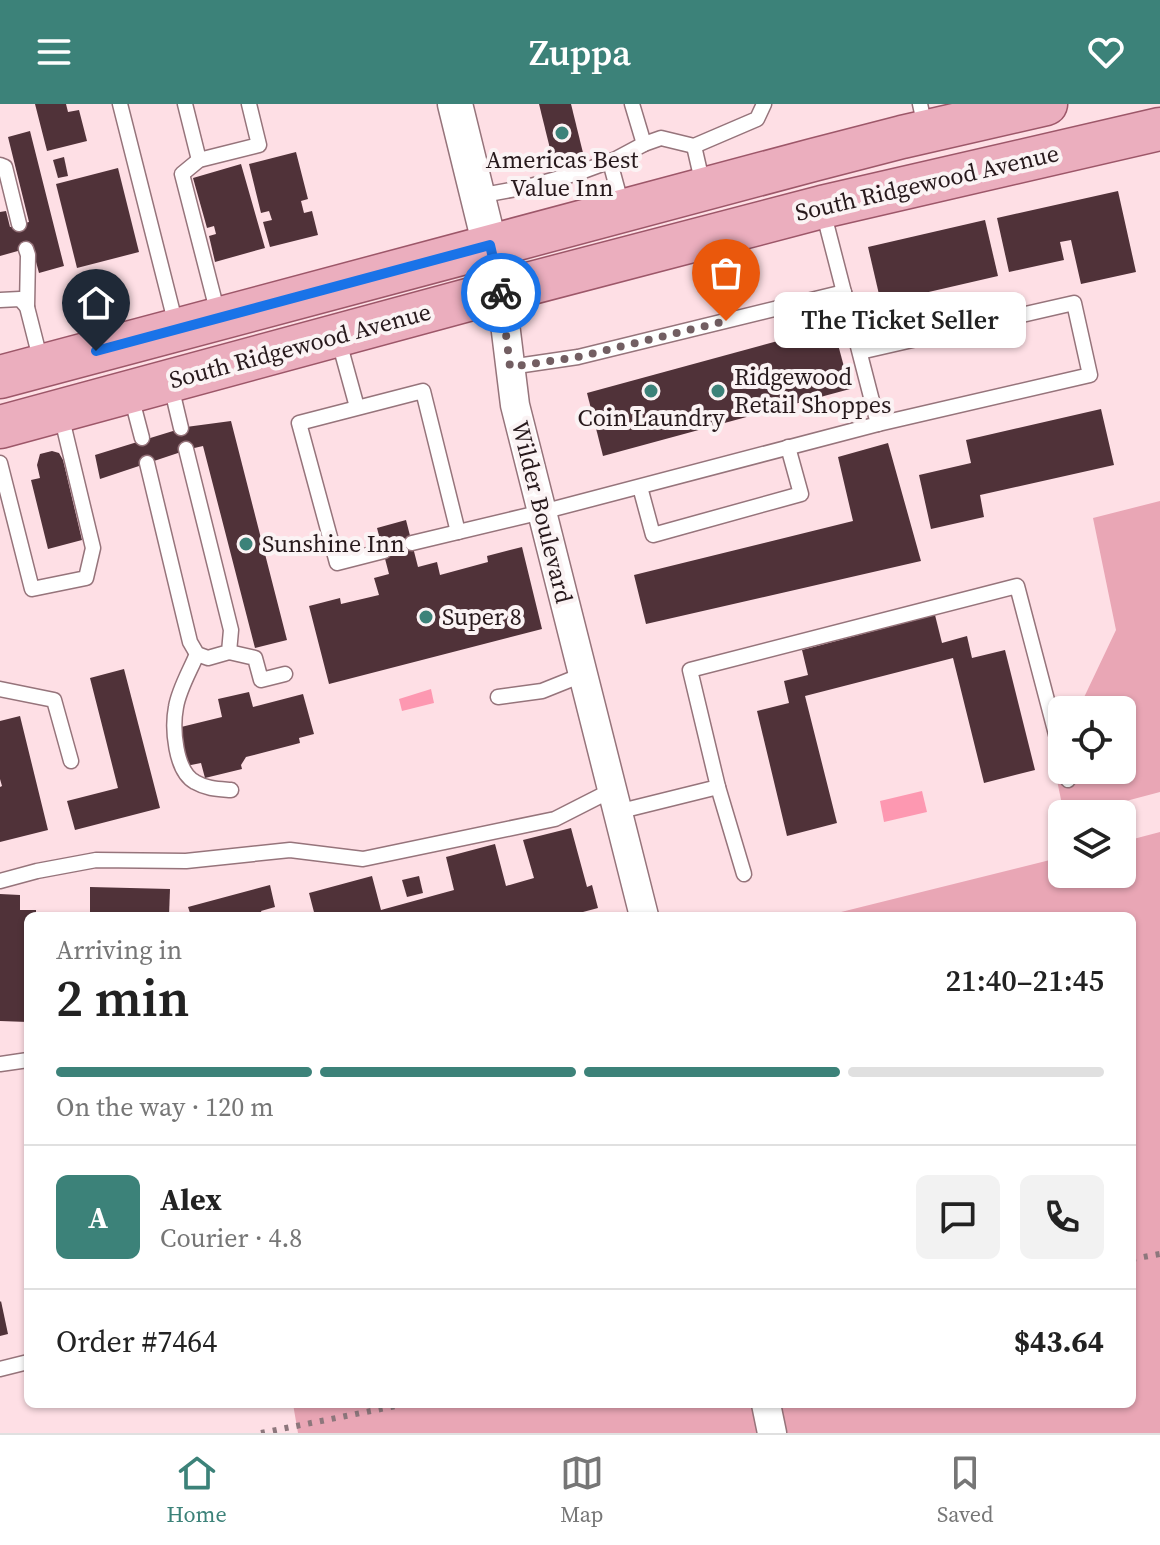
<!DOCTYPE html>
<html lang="en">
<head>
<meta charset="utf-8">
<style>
  body { margin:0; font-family:"Source Serif 4",serif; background:#f2f2f2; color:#222; height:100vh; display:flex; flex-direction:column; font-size:30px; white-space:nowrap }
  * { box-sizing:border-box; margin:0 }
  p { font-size:26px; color:#767676 }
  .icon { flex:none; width:44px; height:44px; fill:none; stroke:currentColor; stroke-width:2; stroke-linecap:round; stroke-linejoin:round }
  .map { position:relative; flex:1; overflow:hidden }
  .details { position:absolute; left:24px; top:808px; width:1112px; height:496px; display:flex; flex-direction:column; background:#fff; border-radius:12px; box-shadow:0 2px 6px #0004 }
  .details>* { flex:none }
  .tools { position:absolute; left:1048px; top:592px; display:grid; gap:16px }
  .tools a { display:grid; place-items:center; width:88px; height:88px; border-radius:12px; background:#fff; box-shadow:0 2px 6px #0004; font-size:40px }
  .pin { position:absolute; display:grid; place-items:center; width:68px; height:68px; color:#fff; margin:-82px -34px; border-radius:50% 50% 50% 0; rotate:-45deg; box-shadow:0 0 8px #0007 }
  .pin .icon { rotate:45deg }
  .courier { position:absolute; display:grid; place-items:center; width:80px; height:80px; margin:-40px; border:6px solid #1a73e8; border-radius:50%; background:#fff; color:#222; box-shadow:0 2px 10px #0007 }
  .bubble { position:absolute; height:56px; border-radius:12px; background:#fff; box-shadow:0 2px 6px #0004; font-size:26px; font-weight:600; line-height:56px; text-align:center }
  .summary em { font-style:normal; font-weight:600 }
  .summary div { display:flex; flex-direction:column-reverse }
  .summary { display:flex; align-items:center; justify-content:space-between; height:136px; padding:0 32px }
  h1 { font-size:52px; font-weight:600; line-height:60px }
  .bar { display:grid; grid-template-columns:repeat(4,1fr); gap:12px 8px; align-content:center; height:96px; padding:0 32px }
  .bar i { height:10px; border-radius:6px; background:#e0e0e0 }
  .bar .on { background:#3c8279 }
  .bar p { grid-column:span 4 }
  .line { display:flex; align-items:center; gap:20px; padding:0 32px; border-top:2px solid #e0e0e0 }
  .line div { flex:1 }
  .round { display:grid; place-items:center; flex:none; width:84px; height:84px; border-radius:12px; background:#f2f2f2 }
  header { display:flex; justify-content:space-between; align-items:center; height:104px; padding:0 32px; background:#3c8279; color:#fff; font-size:36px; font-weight:600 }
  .menu { display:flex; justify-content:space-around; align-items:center; height:112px; border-top:2px solid #e0e0e0; background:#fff; font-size:22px; color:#767676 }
  .menu a { display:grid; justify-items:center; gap:4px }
  .menu .on { color:#3c8279 }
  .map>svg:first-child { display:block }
  .green { fill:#e9a6b5 }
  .water { fill:#fd98b1 }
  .building { fill:#503239 }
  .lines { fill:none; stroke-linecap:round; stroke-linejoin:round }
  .service-casing { stroke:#96747b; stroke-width:17 }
  .minor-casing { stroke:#96747b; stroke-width:31 }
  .tertiary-casing { stroke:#96747b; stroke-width:37 }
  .primary-casing { stroke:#9d5769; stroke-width:45 }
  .service { stroke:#fff; stroke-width:14 }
  .minor { stroke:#fff; stroke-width:28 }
  .tertiary { stroke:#fff; stroke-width:34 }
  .primary { stroke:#ebaebe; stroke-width:42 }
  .rail { stroke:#8d777c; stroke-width:6; stroke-dasharray:4 8; stroke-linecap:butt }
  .done { stroke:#725e62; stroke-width:8; stroke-dasharray:0 14.4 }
  .route { stroke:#1a73e8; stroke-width:10 }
  .poi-dot { fill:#3c8279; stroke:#fbf3f4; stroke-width:3 }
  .labels { text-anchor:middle; stroke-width:8; stroke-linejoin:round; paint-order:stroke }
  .poi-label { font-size:24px; fill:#27191c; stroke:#fbf3f4; text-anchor:start }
  .street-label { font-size:24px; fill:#27191c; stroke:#fbf3f4 }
</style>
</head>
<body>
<header><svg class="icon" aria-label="menu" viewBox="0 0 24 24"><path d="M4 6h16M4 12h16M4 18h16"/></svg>Zuppa<svg class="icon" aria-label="heart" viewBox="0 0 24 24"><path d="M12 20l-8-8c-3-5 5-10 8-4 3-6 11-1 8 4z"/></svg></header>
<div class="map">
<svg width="1160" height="1329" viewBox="0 0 1160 1329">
  <rect width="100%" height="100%" fill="#fedfe5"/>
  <g class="green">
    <path d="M1160 397V688L1077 710H1064L1054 662 1062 644V666H1122V606H1078L1116 526 1093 414Z"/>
    <path d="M1160 728V1329H298L293 1300H1132V812H825L1062 753V770H1122V738Z"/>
  </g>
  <g class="water">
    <path d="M431 585 434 599 402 607 399 595Z"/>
    <path d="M922 687 927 708 884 718 880 697Z"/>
  </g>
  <g class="building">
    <path d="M35 0H66L68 8 79 6 87 37 47 47Z"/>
    <path d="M539 0H571L585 57 555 65Z"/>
    <path d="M30 27 64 162 39 169 32 143 0 152V108L6 107 10 123 29 118 8 33Z"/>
    <path d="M296 48 308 95 301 97 304 109 312 107 318 131 270 143 263 118 272 116 269 107 261 109 249 60Z"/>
    <path d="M64 53 68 72 58 74 53 56Z"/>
    <path d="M241 60 265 144 215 158 209 132 216 130 214 122 207 124 193 74Z"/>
    <path d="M118 64 139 148 77 164 56 80Z"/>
    <path d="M1118 87 1136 168 1081 180 1071 136 1060 138 1064 156 1009 168 997 114Z"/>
    <path d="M985 116 998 172 881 199 868 143Z"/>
    <path d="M833 222 850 285 603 352 587 289Z"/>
    <path d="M1101 305 1114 361 980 391 984 413 931 425 919 371 971 359 966 336Z"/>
    <path d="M231 317 287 536 255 544 203 342 190 345 100 375 95 351 186 323Z"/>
    <path d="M888 339 921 457 646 520 634 471 853 417 838 353Z"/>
    <path d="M52 347 59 349 63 356 82 436 48 445 31 376 40 374 37 361 40 350Z"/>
    <path d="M406 416 418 463 437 458 440 471 488 458 487 452 522 443 542 525 329 580 309 502 340 494 341 500 379 491 374 474 389 470 377 424Z"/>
    <path d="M935 511 942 539 967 532 972 554 1005 546 1035 666 984 679 953 554 805 592 837 719 787 732 757 607 789 599 784 577 808 571 802 546Z"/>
    <path d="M124 565 160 704 75 726 67 697 118 684 90 574Z"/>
    <path d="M249 588 253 603 303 590 314 630 299 634 300 639 246 653 241 661 242 665 205 674 201 659 186 662 177 624 222 613 218 595Z"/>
    <path d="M20 612 48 726 0 738V683L2 682 0 675V617Z"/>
    <path d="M571 724 587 783 592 781 598 804 568 812H315L309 789 372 772 381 806 454 786 446 753 495 740 506 782 534 774 523 736Z"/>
    <path d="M419 772 423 789 407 793 402 776Z"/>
    <path d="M270 781 275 803 261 807 263 812H191L188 803Z"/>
    <path d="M90 783 170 785 169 812H90Z"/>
    <path d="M0 790 20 791V806H36V812H28V918L0 917Z"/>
    <path d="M1 1197 8 1230 0 1232V1198Z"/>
  </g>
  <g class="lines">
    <defs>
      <g id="service">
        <path d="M120 0 176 221"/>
        <path d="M185 0 199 56"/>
        <path d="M632 0 644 40"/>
        <path d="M920 0 925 23"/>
        <path d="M694 42 703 81"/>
        <path d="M610 58 622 102"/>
        <path d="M0 61 5 63 19 120"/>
        <path d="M478 92 527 83 578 69 616 55 644 40 661 34 694 42 757 15 764 0"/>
        <path d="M26 145 28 151 27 203"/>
        <path d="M0 196 20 195 27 203 41 258"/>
        <path d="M218 210 182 70 199 56 259 41 249 0"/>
        <path d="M338 234 357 303"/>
        <path d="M860 248 1074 199 1090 271 878 320"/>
        <path d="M510 263 578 253 844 188"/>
        <path d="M171 282 181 324"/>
        <path d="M131 292 142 334"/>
        <path d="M0 359 32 485 86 474 93 444 61 311"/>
        <path d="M147 359 190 538 197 550 208 554 229 548 231 526 186 345"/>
        <path d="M640 383 653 431 801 390 788 343"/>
        <path d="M412 439 542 408 878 320 823 107"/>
        <path d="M384 447 337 459 299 319 423 287 458 428"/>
        <path d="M229 548 255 554 261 576 285 570"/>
        <path d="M197 550C190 567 179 585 176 603 172 624 175 667 195 678 207 685 218 685 231 686"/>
        <path d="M0 585 54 596 71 657"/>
        <path d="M498 593 542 587 582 571"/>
        <path d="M1065 666 1068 676"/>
        <path d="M718 683 744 770"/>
        <path d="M617 708 718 683 690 566 1017 482 1062 653"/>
        <path d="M0 777 37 767 96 756 186 757 290 746 363 755 555 715 612 686"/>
        <path d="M0 960 28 956"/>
        <path d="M0 1265 28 1258"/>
      </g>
      <g id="minor">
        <path d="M501 187 515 301 644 812"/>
        <path d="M766 1300 772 1329"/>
      </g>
      <path id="tertiary" d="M455 0 501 187"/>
      <g id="primary">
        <path d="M0 273 813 56 902 33 1046 0"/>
        <path d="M0 323 501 187 822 103 1160 25"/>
      </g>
    </defs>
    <use href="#service" class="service-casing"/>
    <use href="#minor" class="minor-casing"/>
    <use href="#tertiary" class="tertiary-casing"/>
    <use href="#primary" class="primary-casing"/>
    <use href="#service" class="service"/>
    <use href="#minor" class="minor"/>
    <use href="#tertiary" class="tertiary"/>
    <use href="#primary" class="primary"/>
    <g class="rail">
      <path d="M1132 1155 1160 1150"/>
      <path d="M261 1329 406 1300"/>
    </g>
  </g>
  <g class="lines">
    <path class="done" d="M501 189 510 263 578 253 726 217"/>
    <path class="route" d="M96 247 490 141 501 189"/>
  </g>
  <g class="poi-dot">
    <circle cx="562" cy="29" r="8"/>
    <circle cx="651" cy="287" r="8"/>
    <circle cx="718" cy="287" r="8"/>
    <circle cx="246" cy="440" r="8"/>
    <circle cx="426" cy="513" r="8"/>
  </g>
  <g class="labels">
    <g class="poi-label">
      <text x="562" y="64" text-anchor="middle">Americas Best<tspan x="562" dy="28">Value Inn</tspan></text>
      <text x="734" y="281">Ridgewood<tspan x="734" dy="28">Retail Shoppes</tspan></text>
      <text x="651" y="322" text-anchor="middle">Coin Laundry</text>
      <text x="262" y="448">Sunshine Inn</text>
      <text x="442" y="521">Super 8</text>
    </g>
    <g class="street-label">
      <text transform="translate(927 79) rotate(-13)" y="8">South Ridgewood Avenue</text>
      <text transform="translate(300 242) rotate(-15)" y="8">South Ridgewood Avenue</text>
      <text transform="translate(542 408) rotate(76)" y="8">Wilder Boulevard</text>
    </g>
  </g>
</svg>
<div class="tools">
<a><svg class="icon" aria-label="locate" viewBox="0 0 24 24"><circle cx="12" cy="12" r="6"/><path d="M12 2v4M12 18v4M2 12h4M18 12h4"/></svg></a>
<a><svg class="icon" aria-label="layers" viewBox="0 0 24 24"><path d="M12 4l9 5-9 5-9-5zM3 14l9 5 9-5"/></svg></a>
</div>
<div class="pin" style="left:726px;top:217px;background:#ea580c"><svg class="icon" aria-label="bag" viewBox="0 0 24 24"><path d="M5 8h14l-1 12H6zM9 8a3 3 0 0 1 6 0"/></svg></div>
<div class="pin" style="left:96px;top:247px;background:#1f2937"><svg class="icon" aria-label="home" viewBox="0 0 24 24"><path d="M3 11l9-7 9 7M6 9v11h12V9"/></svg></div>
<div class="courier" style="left:501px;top:189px"><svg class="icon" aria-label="bike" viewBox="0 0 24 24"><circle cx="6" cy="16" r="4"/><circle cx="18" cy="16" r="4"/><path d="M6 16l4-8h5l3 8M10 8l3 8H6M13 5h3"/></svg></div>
<div class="bubble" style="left:774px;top:188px;width:252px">The Ticket Seller</div>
<section class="details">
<div class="summary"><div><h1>2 min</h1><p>Arriving in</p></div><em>21:40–21:45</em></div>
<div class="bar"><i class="on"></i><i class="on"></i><i class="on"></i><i></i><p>On the way · 120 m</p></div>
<div class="line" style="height:144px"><b class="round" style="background:#3c8279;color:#fff">A</b><div><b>Alex</b><p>Courier · 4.8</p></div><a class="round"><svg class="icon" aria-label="chat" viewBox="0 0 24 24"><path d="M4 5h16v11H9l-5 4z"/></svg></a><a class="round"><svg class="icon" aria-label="phone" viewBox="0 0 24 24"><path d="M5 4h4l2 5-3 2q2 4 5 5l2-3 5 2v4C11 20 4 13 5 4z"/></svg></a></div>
<div class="line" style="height:104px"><div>Order #7464</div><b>$43.64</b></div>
</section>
</div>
<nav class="menu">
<a class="on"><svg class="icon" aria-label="home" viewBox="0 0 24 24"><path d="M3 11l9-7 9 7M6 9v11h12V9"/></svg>Home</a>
<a><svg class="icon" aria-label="map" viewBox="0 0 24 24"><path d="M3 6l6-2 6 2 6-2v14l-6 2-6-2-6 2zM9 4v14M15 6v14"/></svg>Map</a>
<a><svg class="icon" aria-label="saved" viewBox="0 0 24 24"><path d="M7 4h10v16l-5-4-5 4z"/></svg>Saved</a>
</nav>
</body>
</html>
